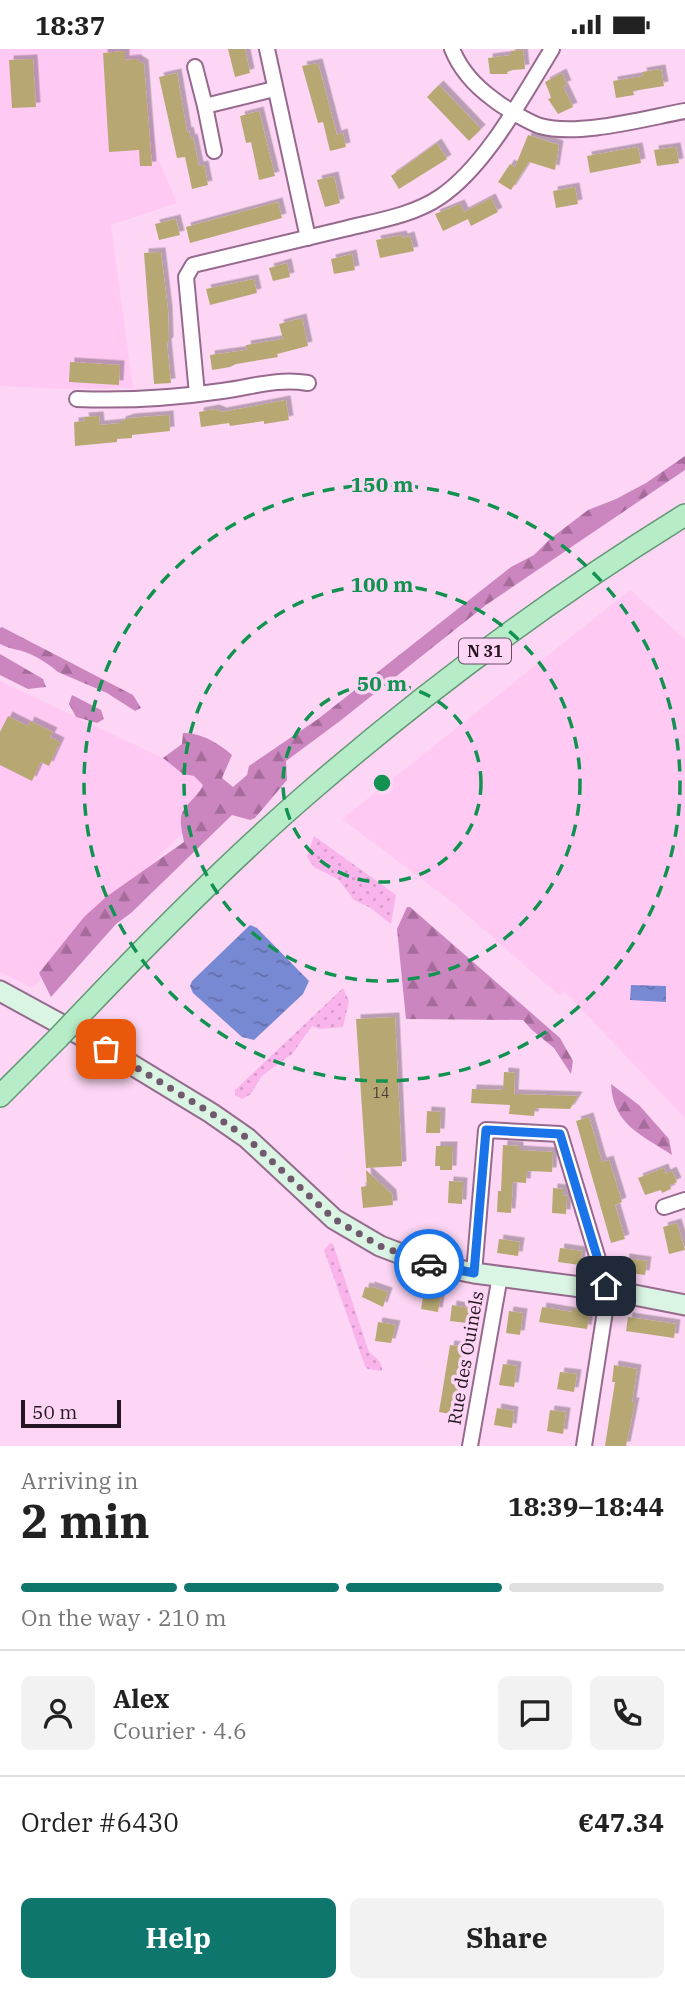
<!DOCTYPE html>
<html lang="en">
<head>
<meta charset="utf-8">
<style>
  body { margin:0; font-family:"IBM Plex Serif",serif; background:#f2f2f2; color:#222; height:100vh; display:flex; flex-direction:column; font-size:26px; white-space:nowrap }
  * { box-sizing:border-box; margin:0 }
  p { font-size:23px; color:#767676 }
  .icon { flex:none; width:38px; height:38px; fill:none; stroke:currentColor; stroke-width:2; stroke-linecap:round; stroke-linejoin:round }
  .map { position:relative; height:1397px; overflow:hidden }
  .drawer { display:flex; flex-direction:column; background:#fff; flex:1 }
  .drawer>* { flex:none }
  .scale { position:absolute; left:21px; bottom:18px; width:100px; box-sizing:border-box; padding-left:7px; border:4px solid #251522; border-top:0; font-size:19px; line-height:24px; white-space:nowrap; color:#251522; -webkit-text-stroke:5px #fcd6f4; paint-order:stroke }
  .pin { position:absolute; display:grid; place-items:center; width:60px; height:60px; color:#fff; margin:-30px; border-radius:14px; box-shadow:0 4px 10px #0006 }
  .courier { position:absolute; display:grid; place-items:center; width:70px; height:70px; margin:-35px; border:5px solid #1a73e8; border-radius:50%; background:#fff; color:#222; box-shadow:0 2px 9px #0007 }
  .overview em { font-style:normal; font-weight:800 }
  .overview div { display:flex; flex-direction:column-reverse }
  .overview { display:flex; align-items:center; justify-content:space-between; height:119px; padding:0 21px }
  h1 { font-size:46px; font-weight:800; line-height:52px }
  .bar { display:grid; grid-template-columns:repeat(4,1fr); gap:10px 7px; align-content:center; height:84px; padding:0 21px }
  .bar i { height:9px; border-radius:5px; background:#e0e0e0 }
  .bar .active { background:#0f766e }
  .bar p { grid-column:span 4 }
  .line { display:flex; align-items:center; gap:18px; padding:0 21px; border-top:2px solid #e0e0e0 }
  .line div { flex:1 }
  .round { display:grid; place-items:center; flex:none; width:74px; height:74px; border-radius:10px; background:#f2f2f2 }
  .cta { display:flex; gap:14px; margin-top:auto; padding:14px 21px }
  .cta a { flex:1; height:80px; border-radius:10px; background:#0f766e; color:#fff; font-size:28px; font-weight:800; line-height:80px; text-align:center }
  .cta a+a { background:#f2f2f2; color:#222 }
  .status { display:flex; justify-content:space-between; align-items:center; height:49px; padding:0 35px; background:#fff; direction:ltr }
  .status svg { height:19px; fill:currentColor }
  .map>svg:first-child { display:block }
  .built { fill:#ffc9f4 }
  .grass { fill:url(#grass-dots) }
  .forest { fill:url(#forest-firs) }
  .water { fill:url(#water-ripples) }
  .building { fill:#b7a873; filter:url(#shadow) }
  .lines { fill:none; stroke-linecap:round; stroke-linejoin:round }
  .street-casing { stroke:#956a8d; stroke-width:18 }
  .secondary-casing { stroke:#956a8d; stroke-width:23 }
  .primary-casing { stroke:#639875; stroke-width:24 }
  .street { stroke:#fff; stroke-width:14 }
  .secondary { stroke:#daf5e3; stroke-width:19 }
  .primary { stroke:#b6ecc7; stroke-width:21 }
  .primary-bridge-casing { stroke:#639875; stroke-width:24; stroke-linecap:butt }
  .primary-bridge { stroke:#b6ecc7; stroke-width:21 }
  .done { stroke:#70596c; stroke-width:7; stroke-dasharray:0 12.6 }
  .route { stroke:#1a73e8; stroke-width:9 }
  .ring { fill:none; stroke:#119250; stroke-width:3.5; stroke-dasharray:12 9 }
  .labels { text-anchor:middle; stroke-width:7; stroke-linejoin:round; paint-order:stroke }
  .number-label { font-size:14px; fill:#4a3a36 }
  .shield { fill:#fcd6f4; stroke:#664f61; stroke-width:2 }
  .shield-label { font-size:16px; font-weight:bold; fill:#251522 }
  .street-label { font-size:18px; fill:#251522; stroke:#fcd6f4 }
  .centre { fill:#119250; stroke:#fcd6f4; stroke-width:3.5 }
  .ring-label { font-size:21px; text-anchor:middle; font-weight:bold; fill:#119250; stroke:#fcd6f4; stroke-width:7; stroke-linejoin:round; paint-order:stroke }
</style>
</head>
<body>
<div class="status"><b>18:37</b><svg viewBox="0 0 49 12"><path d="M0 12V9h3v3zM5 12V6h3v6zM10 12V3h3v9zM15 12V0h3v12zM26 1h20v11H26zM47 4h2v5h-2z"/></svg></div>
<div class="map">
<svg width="685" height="1397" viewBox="0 0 685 1397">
  <defs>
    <pattern id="grass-dots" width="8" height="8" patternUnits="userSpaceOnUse" patternTransform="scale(1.75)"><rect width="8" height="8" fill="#f9b4ec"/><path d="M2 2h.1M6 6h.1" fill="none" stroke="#d59aca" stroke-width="1.8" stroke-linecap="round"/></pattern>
    <pattern id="forest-firs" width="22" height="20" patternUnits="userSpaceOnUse" patternTransform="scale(1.75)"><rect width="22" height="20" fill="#cc86bf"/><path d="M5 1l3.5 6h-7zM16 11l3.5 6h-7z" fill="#a56c9b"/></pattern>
    <pattern id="water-ripples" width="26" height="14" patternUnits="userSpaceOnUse" patternTransform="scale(1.75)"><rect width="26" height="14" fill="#7889d3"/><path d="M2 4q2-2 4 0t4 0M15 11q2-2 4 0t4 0" fill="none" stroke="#626fab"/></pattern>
    <filter id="shadow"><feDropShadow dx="4.5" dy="-4.5" stdDeviation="0" flood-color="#0004"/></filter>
  </defs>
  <rect width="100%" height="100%" fill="#fcd6f4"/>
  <g class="built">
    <path d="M0 0H141L158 110 177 154 111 176 133 339 61 340 0 337Z"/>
    <path d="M630 541 685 590V1069L564 942 560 947 452 853 342 770Z"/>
    <path d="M0 632 228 740 91 873 33 939 0 923Z"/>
  </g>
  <g class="grass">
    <path d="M314 787 396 846 391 875 369 858 354 851 338 830 314 818 307 808Z"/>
    <path d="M343 939 349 952 343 978 320 980 312 977 292 1005 271 1020 261 1028 251 1045 242 1050 235 1046V1041Z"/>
    <path d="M330 1194 333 1195 369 1303C375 1308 383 1313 382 1322L368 1320 365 1317 324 1201Z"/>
  </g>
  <g class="forest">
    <path d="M685 407V421L486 556 340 672 286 712 287 731 255 769 250 771 232 766 131 864 116 875 51 948 39 924 84 868 106 848 184 793C183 786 180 777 181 770 181 757 198 749 203 736L194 727 183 725 163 709 182 695 183 684C200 683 220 695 232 706L222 729 233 738 247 726 249 717 318 670 511 518 534 506 550 490 588 461 616 450 646 434Z"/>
    <path d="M2 578 133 646 141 659 135 662 107 644 58 623C49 615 35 606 22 602 14 600 8 599 0 595V579Z"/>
    <path d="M0 605 43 630 46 638 28 640 0 626Z"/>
    <path d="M72 646 101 661 104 670 97 674 76 668 69 655Z"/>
    <path d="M407 858H410L560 989 573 1012 571 1025 554 999 532 981 523 971 406 970 397 880Z"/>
    <path d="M611 1035 639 1056 669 1090 672 1106C642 1086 613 1076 611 1035Z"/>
  </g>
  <g class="water">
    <path d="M250 876 257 879 309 932 303 945 254 991 242 988 193 944 190 937 192 932Z"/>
    <path d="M631 936 666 937V953L630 951Z"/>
  </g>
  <g class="building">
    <path d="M228 0H245L250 24 235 28Z"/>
    <path d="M523 1 525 20 513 21 507 23 508 25H490L488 9 511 6V2Z"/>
    <path d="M125 2V11L136 10 144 15 152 117H140L139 101 109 103 103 4Z"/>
    <path d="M33 10 36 58 12 59 9 11Z"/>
    <path d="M318 14 337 86 343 84 346 98 330 102 323 73 318 74 302 17Z"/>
    <path d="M661 20 664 37 633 42 634 46 616 49 613 32 643 27 642 23Z"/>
    <path d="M177 24 187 83 189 82 191 90 193 89 199 117 204 116 208 136 192 140 185 108 177 109 159 28Z"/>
    <path d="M562 24 567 36 563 37 573 58 558 65 548 50 551 49 549 43 545 33Z"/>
    <path d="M439 36 481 80 469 92 427 48Z"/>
    <path d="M259 62 275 127 259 131 251 93 246 94 240 67Z"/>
    <path d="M528 86 559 96 555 121 529 113 511 141 498 133 510 115 515 118Z"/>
    <path d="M437 94 447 110 399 140 391 127Z"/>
    <path d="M638 98 641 114 590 124 587 107Z"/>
    <path d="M676 98 679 114 657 117 654 101Z"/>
    <path d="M334 127 340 154 325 158 317 131Z"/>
    <path d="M575 138 578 155 556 159 553 142Z"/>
    <path d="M491 149 498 163 471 177 466 166 468 170 443 182 435 165 460 155 464 163Z"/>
    <path d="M278 153 282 169 190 194 186 178Z"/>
    <path d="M176 170 180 186 159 191 155 175Z"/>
    <path d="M402 186 403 189 410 187 414 202 380 209 376 191Z"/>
    <path d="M161 203 168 262 169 292 167 295 171 334 154 335 144 204Z"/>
    <path d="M352 205 355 221 334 225 331 210Z"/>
    <path d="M287 214 290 228 273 232 269 219Z"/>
    <path d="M254 230 257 244 210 256 206 240Z"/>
    <path d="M302 269 308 297 277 305 278 308 236 315 230 318 212 321 210 306 247 301 246 296 283 290 279 275Z"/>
    <path d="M70 313 120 316 119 336 69 333Z"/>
    <path d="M286 351 289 371 264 375V372L230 377 229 374 201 378 199 363 215 360 222 363Z"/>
    <path d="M169 366 170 382 132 386V389L117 390V393L75 397 74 373 85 372 84 368 99 367 100 376 121 374V372L130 369Z"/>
    <path d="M8 667 28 677 30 672 53 683 50 688 60 693 49 717 41 713 32 732 0 716V683Z"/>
    <path d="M395 968 402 1117 366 1119 356 970Z"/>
    <path d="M504 1023 515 1024 514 1045 578 1047 570 1060 535 1059 534 1067 509 1065 510 1056 471 1054 472 1040 503 1041Z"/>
    <path d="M427 1062 441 1063 440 1084H426Z"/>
    <path d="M589 1068 602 1113 609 1111 622 1153 615 1156 625 1190 611 1194 576 1072Z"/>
    <path d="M503 1096 519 1097V1101L553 1103 552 1123 527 1122 526 1134 513 1133 511 1164 497 1163 498 1142H501Z"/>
    <path d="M436 1097H453L452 1121H440V1117H435Z"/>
    <path d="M664 1119 666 1125 672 1122 677 1133 670 1136 671 1140 662 1144 661 1141 645 1146 638 1129Z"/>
    <path d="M366 1121 392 1145 393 1156 363 1159 361 1138 367 1137Z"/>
    <path d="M449 1132 463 1133 462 1155 448 1154Z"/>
    <path d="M553 1139 563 1140V1146L567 1147 566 1165 552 1164Z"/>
    <path d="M677 1174 685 1201 669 1205 663 1178Z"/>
    <path d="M499 1190 520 1193 518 1207 497 1204Z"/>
    <path d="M560 1199 582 1202 580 1216 558 1213Z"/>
    <path d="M625 1209 647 1212 645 1226 623 1223Z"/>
    <path d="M370 1237 388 1243 383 1258 362 1248 365 1238 370 1239Z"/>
    <path d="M424 1243 441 1246 438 1263 421 1260Z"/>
    <path d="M452 1256 479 1261 476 1275 450 1272Z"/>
    <path d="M542 1258 572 1263V1260L590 1262 587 1280 539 1273Z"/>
    <path d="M509 1262 523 1264 520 1286 506 1284Z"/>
    <path d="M628 1268 676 1275 674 1289 626 1282Z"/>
    <path d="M378 1273 396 1276 391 1294 375 1292Z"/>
    <path d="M450 1296 466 1298 456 1366 439 1363Z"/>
    <path d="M503 1315 517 1317 514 1338 499 1336Z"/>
    <path d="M614 1316 637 1320 632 1353H635L626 1397H605L615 1333H612Z"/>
    <path d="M560 1323 577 1325 574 1343 557 1340Z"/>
    <path d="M497 1359 514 1362 512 1379 494 1376Z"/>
    <path d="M550 1361 566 1363 563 1385 547 1382Z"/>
  </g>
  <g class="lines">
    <defs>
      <g id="street">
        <path d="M267 0 308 189"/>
        <path d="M452 0C460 20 475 37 493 50 503 58 528 73 540 77 578 88 646 69 685 62"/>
        <path d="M195 18 205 57"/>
        <path d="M214 102 205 57 274 40"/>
        <path d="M197 345 186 228 193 216C243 204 293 192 344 180 375 172 412 167 440 148 486 117 523 47 552 0"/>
        <path d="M77 350C126 352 174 349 222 342 253 338 276 329 308 334"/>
        <path d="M664 1158 685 1151"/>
        <path d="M474 1224 486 1081 560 1085 608 1243 584 1397"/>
        <path d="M470 1397 500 1227"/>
      </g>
      <path id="secondary" d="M0 942 106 1000 211 1064 247 1089 334 1170 380 1197 425 1214 474 1224 619 1243 685 1256"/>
      <g id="primary">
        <path d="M78 968C153 889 230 811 314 739 430 639 554 547 685 466"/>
        <path d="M0 1047 58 989"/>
      </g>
    </defs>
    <use href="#street" class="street-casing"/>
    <use href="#secondary" class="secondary-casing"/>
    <use href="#primary" class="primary-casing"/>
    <use href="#street" class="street"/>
    <use href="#secondary" class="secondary"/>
    <use href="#primary" class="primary"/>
    <defs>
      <path id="primary-bridge" d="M58 989 78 968"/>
    </defs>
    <use href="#primary-bridge" class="primary-bridge-casing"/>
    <use href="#primary-bridge" class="primary-bridge"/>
  </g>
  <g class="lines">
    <path class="done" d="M106 1000 211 1064 247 1089 334 1170 380 1197 429 1215"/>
    <path class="route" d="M429 1215 474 1224 486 1081 560 1085 606 1237"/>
  </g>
  <g class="ring">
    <circle cx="382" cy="734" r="99"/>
    <circle cx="382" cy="734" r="198"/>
    <circle cx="382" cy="734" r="298"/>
  </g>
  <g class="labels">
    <g class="number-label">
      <text x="381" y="1049">14</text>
    </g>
    <rect class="shield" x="459" y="589.5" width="52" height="25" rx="5"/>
    <g class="shield-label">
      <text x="485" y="608">N 31</text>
    </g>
    <g class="street-label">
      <text transform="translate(466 1309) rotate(-80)" y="6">Rue des Ouinels</text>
    </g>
  </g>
  <circle cx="382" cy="734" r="10" class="centre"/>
  <g class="ring-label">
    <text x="382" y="443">150 m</text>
    <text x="382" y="543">100 m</text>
    <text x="382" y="642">50 m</text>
  </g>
</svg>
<div class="scale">50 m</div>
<div class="pin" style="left:106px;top:1000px;background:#ea580c"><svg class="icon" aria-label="bag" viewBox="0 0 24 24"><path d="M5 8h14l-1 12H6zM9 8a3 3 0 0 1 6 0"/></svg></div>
<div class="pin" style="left:606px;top:1237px;background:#1f2937"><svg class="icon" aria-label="home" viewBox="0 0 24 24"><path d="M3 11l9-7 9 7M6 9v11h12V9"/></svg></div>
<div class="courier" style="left:429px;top:1215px"><svg class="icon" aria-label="car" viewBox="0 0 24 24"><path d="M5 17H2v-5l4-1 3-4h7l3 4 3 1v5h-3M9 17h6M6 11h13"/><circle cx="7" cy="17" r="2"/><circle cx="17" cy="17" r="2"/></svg></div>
</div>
<section class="drawer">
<div class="overview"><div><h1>2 min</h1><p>Arriving in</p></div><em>18:39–18:44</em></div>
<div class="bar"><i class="active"></i><i class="active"></i><i class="active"></i><i></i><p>On the way · 210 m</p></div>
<div class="line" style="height:126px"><a class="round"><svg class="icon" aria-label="person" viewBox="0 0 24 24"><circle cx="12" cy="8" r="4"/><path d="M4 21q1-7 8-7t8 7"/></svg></a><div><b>Alex</b><p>Courier · 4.6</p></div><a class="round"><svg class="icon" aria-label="chat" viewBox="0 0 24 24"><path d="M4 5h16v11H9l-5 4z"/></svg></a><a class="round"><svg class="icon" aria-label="phone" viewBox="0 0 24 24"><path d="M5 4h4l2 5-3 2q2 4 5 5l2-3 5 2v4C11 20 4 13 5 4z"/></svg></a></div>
<div class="line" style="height:91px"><div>Order #6430</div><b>€47.34</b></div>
<div class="cta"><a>Help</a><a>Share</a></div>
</section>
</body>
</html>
